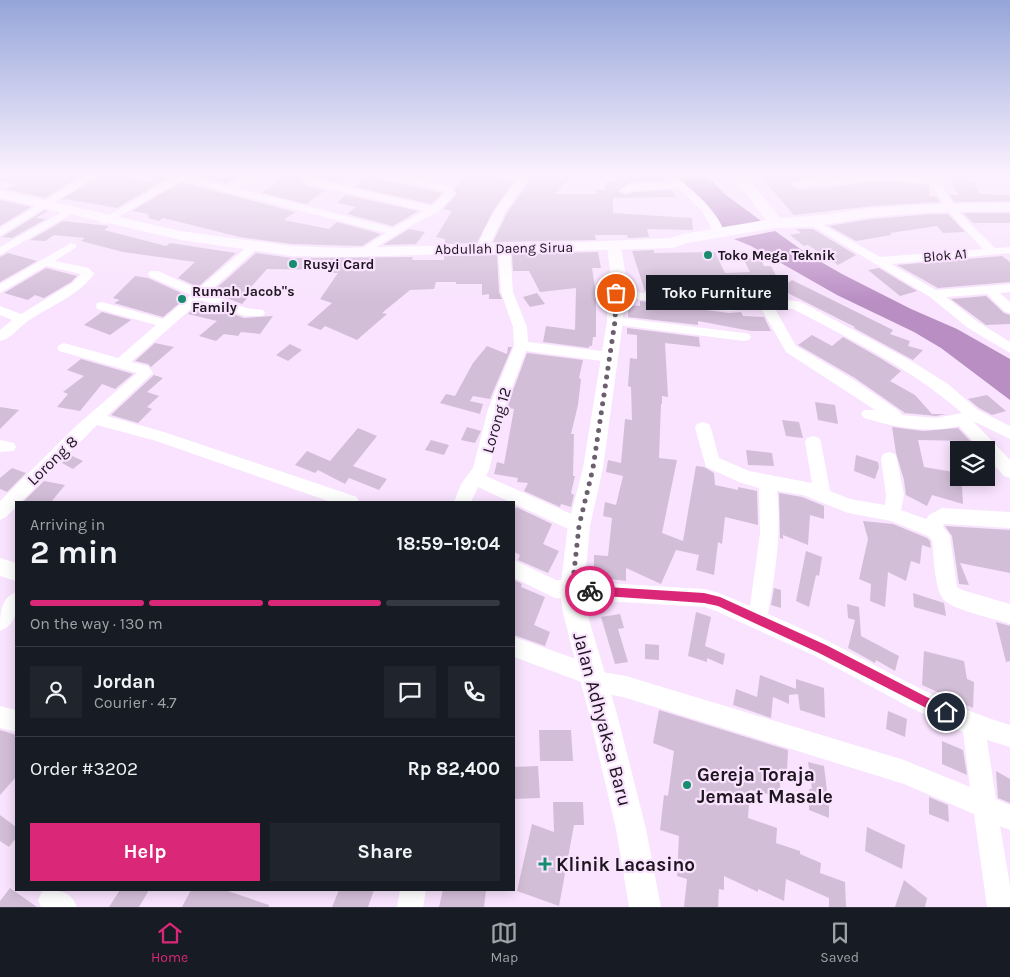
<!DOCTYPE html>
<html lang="en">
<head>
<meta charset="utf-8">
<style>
  body { margin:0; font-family:Karla,sans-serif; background:#20242c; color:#f1f3f6; height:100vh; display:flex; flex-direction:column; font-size:19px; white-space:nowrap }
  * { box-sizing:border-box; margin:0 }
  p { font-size:16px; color:#9ea1a6 }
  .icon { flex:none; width:28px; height:28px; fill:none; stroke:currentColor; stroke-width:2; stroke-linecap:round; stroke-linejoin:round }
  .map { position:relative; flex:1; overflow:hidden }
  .sheet { position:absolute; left:15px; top:501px; width:500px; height:390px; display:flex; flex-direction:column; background:#171b24; border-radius:0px; box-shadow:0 2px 12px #0003 }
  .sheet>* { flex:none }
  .tools { position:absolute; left:950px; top:441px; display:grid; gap:10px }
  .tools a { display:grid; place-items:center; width:45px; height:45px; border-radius:0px; background:#171b24; box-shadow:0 2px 12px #0003; font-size:25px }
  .pin { position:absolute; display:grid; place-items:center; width:42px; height:42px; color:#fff; margin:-21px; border:2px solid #fff; border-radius:50%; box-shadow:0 1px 5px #0007 }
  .courier { position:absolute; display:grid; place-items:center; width:50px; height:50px; margin:-25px; border:4px solid #db2777; border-radius:50%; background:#fff; color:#222; box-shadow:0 1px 6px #0007 }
  .bubble { position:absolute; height:35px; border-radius:0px; background:#171b24; box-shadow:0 2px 12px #0003; font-size:16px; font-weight:700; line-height:35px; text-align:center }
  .head em { font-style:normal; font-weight:700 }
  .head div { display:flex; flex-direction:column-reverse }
  .head { display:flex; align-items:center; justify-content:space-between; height:85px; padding:0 15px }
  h1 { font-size:32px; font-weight:700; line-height:38px }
  .bar { display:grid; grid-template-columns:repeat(4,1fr); gap:8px 5px; align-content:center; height:60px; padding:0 15px }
  .bar i { height:6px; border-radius:4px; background:#363941 }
  .bar .on { background:#db2777 }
  .bar p { grid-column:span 4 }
  .line { display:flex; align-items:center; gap:12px; padding:0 15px; border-top:1px solid #363941 }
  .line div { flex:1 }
  .round { display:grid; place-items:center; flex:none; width:52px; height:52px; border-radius:0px; background:#20242c }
  .action { display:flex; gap:10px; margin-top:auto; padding:10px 15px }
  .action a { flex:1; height:58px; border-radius:0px; background:#db2777; color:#fff; font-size:20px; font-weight:700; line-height:58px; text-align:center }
  .action a+a { background:#20242c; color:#f1f3f6 }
  .tabs { display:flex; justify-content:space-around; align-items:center; height:70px; border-top:1px solid #363941; background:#171b24; font-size:14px; color:#9ea1a6 }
  .tabs a { display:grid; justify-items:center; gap:2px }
  .tabs .on { color:#db2777 }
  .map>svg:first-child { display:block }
  .water { fill:#b98ec3 }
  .building { fill:#d3bed8 }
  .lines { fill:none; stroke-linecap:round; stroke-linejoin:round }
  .minor { fill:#fff; fill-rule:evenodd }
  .tertiary { fill:#fff; fill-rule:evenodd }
  .secondary { fill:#fff; fill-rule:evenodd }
  .route { fill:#db2777 }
  .done { stroke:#6b5e6d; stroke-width:5; stroke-dasharray:0 9 }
  .poi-dot { fill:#178c6e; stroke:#f9e3fe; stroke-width:2 }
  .labels { text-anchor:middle; stroke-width:4.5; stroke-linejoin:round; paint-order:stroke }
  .far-street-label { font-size:14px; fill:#1e161f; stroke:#f9e3fe }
  .far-poi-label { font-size:14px; font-weight:bold; fill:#1e161f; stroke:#f9e3fe; text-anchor:start }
  .street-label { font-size:16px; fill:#1e161f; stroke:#f9e3fe }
  .near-street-label { font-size:19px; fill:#1e161f; stroke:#f9e3fe }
  .near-poi-label { font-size:19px; font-weight:bold; fill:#1e161f; stroke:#f9e3fe; text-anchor:start }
</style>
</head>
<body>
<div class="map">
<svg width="1010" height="907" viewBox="0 0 1010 907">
  <rect width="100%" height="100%" fill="#f9e3fe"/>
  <g class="water">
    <path d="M671 174H699L711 180 726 195 764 223 724 230 718 220Z"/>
    <path d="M775 231 809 255 842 274 911 309 957 329 1010 359V400L941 348 914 332 837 295 751 246 734 239Z"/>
  </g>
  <g class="building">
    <path d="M0 174H84L45 198 6 189 16 184 0 181Z"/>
    <path d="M102 174H116L148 182 162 175 170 177 117 208 66 199 59 201Z"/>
    <path d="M192 174H241L227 184Z"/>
    <path d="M289 174H346L335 182 308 176 302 179 301 182 307 186 325 190 306 204 262 193Z"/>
    <path d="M368 174H372L379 179 443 193 431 204 355 187Z"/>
    <path d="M469 174 514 181 493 211 477 243 445 244V239L436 237 452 211 443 209 457 194 454 189Z"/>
    <path d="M528 174H574L555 194H596V190H605L606 181 616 182V175L640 176V174H660L666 180 631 182 618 191 626 195 633 192 672 190 675 197 613 198V213L692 218 693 230 647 229 649 237 628 238 627 235H595L596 240 493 242 507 213 531 179Z"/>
    <path d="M758 174H815V178L798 179 792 182V186L798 189 825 188 877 181H894L929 185V197L936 196 940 202 872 206 794 215Z"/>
    <path d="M948 174H966L967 181 974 182 980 194 1010 195V201L954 202 950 195H958Z"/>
    <path d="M181 182 295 212 284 220 329 229 337 222 381 234 362 246 292 244 240 237 163 218 159 221 148 218 149 214 132 211Z"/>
    <path d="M346 195 418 211 393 226 347 214 356 207 337 203Z"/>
    <path d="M0 200 31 207 0 226Z"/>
    <path d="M45 210 47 211 36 218 46 219 12 238 2 237Z"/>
    <path d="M963 213H1010V223H973Z"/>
    <path d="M932 214H948L965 232 943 233 937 226 890 233 891 235 856 241 829 226 871 219Z"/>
    <path d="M63 221 109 226 104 230 166 246 170 243 236 253 198 287 178 278 195 262 123 252 81 241 85 238 54 235 45 241 30 240Z"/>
    <path d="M409 229 425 232 416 244 383 245Z"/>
    <path d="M796 229H813L856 255 838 265 808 245 804 246 790 235 801 233Z"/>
    <path d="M654 250V253L715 252 725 273 750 272 743 258 760 257 764 266H771L782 287 792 280 893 330 890 334 910 341 908 346 923 350 913 360 854 328 855 327 768 283 732 285 738 301 645 291 632 251Z"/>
    <path d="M598 252 601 268H592L596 293V337H593L592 346H589V348L543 342 546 326 575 330 576 288 540 292 529 271H513L512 254Z"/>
    <path d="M8 253 37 261 0 282V257Z"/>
    <path d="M256 253 292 258 413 257 412 260H444V256L497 255 499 292 502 299H489V294L482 295V284H456V282H436L434 289 410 290 382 313 387 314 357 340 325 326 321 330 307 325 332 303 320 299 338 273H329L331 270 267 269 249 289 254 290 242 304 212 292Z"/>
    <path d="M1002 256 1010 262V282L938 288 897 265Z"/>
    <path d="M46 268 77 276 71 282 44 298 35 295 28 300 4 293Z"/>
    <path d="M879 268 917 291 900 296 868 270Z"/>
    <path d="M135 276 148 278 188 296 163 317 114 303 120 300 113 298Z"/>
    <path d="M537 293 545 304 530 307 523 297Z"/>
    <path d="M986 296 1004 313 1010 315V324L986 325 951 299Z"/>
    <path d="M640 301 729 313 741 312 743 316 764 317 771 331H751L698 321V325L628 317V305L640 306Z"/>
    <path d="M201 302 244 318 273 316 260 334 241 332 238 336 224 334 216 341 199 336 217 321 188 314Z"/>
    <path d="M102 312 131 320 110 335 84 325Z"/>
    <path d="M627 328 699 337 700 347 665 343 668 397 662 396V404H661L659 458 677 460 662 533 683 541 696 466 704 467 714 473 715 485 738 490V487L757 491 758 525 725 517 722 544 718 542 714 575 696 570 699 555 676 550 661 584 626 568V581L610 579V576L594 575V555L608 556 612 518 603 516 605 502 616 505 623 476 606 472 608 460 621 463 625 419 632 420 631 387 628 386 630 358 637 359V335L627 334Z"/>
    <path d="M812 335 832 346 843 337 880 358 901 371 890 381 915 395 932 414H946L936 416 905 413 855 378 798 345Z"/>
    <path d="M155 343 174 347 151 367 148 364 135 361Z"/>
    <path d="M290 344 302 350 288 361 276 355Z"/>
    <path d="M487 346 507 354 508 347H512L490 399 473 396 470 401 483 404 480 414 440 403 446 394 455 396 473 363Z"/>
    <path d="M527 353 583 360 579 378 581 379 578 405 571 434H574L573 476H575L571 493 574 495 571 507 561 504 560 507 524 491 528 483 517 482 518 478 494 474 497 462 504 464 514 409 508 408 509 401Z"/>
    <path d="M81 359 133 374 115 389 102 384 80 411 57 407 68 394 63 392 84 376 67 370Z"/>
    <path d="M154 375 163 378 147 392 159 396 147 407 152 409 138 423 111 415Z"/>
    <path d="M987 395 1006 411 992 415 979 408 968 399Z"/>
    <path d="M815 402 835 405 838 424 818 420Z"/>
    <path d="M0 407 19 410 0 429Z"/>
    <path d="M782 420 799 422 803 438 786 436Z"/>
    <path d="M467 427 481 431 475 443 461 440Z"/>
    <path d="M892 427 923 431 958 428 970 441 918 440 924 467 959 473V478H962L965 486H962L963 504 932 495 927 506 906 495 904 480 896 453Z"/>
    <path d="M358 428 377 436 353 466 387 479 379 490 349 478 345 484 318 470 315 473 295 465 307 451 330 461Z"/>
    <path d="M431 440 449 445 444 455 425 450Z"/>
    <path d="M746 450 772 453 774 466 748 465Z"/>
    <path d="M70 455 83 461 73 469 62 463Z"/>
    <path d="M856 455 878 462 879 467 875 479 854 471Z"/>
    <path d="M12 468 26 473 7 492 0 489V478Z"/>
    <path d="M44 481 65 485 51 502H23Z"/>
    <path d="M779 493 802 497 824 506V519L810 515 808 545 783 535V539L780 538Z"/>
    <path d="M516 507 552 524 543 544 559 551 548 573 518 560 520 555 514 552V512Z"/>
    <path d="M863 521 893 524 927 538 930 541 931 548 922 545 920 564 911 561 906 581 888 572 885 607 870 601 871 584 859 579 868 539Z"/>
    <path d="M945 526 1010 530V573L960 563 969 585 959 584 952 536Z"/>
    <path d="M806 551 822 557 819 576 816 575 809 607 796 601Z"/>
    <path d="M514 580 522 584 521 587 545 597 534 625 550 632 545 646 514 635Z"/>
    <path d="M774 588 781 590V608L771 605Z"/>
    <path d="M913 593 944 603 946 616 914 607Z"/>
    <path d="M847 604 859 607 861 636 899 656 895 671 876 660 875 663 848 648 855 620 848 618Z"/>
    <path d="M696 612 711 617 705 646 725 654 723 665 707 658V662L688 656Z"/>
    <path d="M620 614 624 628 618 629 628 662 615 664 601 617Z"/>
    <path d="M996 622 1010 626V661L1006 662Z"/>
    <path d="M645 644 659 645V660L645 659Z"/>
    <path d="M924 651 964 661 967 679 974 682 973 708 922 685Z"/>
    <path d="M760 675 796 689V679L824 688 825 718 800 710 798 694 789 695V704L773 697 771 718 733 705 736 689 757 697Z"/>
    <path d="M659 710 788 750 787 773 779 770 781 797 750 790 748 818 777 828 776 843 800 851V854L821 863 820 873 845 882 846 907H829V898L786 879 784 901 758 889V892L724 876V890L719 889 718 907H684L687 879 677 876 679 836 660 830 664 795 668 796 674 751 653 743Z"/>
    <path d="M888 711 907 719 905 737 886 729Z"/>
    <path d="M0 730 16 735V777L0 795Z"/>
    <path d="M539 730H571L573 761H540Z"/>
    <path d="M942 741 963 750 967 775 942 764Z"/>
    <path d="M808 762 824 766 827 791H829V818L809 810V789H812Z"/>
    <path d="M538 766 540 798 514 799V767Z"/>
    <path d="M996 771 1010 779V803L998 798Z"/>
    <path d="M929 797 948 805 949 822 929 814Z"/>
    <path d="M553 802H583L584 825H574L559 906 517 891 532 824 554 832Z"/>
    <path d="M0 815 16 827V838L9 847 0 841Z"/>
    <path d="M867 827 905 845 902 869 865 851Z"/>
    <path d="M904 880 927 898 925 907H895Z"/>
    <path d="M10 888 37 907H0V901Z"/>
    <path d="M120 890H149L139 907H109Z"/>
    <path d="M191 890H225L269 905V907H182Z"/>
    <path d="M339 890H374L368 907H332Z"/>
    <path d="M443 890H486L484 907H439Z"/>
  </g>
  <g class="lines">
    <g class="minor">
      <path d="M88 174H100L0 236V228Z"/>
      <path d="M178 174H190L188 176 227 186 245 174H257L237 188 393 228 424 211 308 184 303 181 308 178 432 206 445 193 444 191 379 177 374 174H393L447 186 456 193 438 212 419 221 363 255 359 254 357 252 359 250 386 233 181 180 108 223 104 224 99 221Z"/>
      <path d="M489 174H526L529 178 505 212 488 249 482 252 476 249C486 223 501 200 518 179L494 177Z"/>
      <path d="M662 174H673C693 191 715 207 725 233L723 235H715L701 210 678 188 633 190 625 193 620 190 631 184 671 182Z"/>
      <path d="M818 174H828L829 179C864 175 895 173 930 178L929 174H939C947 206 973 225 995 248L1010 247V253L891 264 936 290 1010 284V292L1000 293 1010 302V313L1005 312 987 294 946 297 978 322 1010 342V353L968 328 930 297 806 222 811 219 815 220 880 257 983 249 945 208 932 184 887 178 825 186 798 187 793 184 798 181 819 180Z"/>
      <path d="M69 208 74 211 73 213 0 255V247Z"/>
      <path d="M71 243 75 244 77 246 75 248 55 261 89 268 94 274C78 296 50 306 28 321 19 327 11 339 0 341V330L12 320 0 315V306L21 314 72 283 81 274 46 266 0 293V284Z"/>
      <path d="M253 244 257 245 259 247 257 249 208 293 246 308 263 310 265 313 263 316H245L201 300 131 362 148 366 153 373 107 416 164 432 351 495 357 497 359 502H331L156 441 97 425 21 502H16V507L6 517 0 520V501L76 426 137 373 59 351 57 348 59 345 64 343 118 358 156 325 97 309 96 306 97 303 102 302 163 319 191 295 150 277 148 274 150 271H158L198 289 249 245Z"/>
      <path d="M504 245 510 248 513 292 527 327 528 342 609 352 614 354 616 357 614 360 609 362 526 351 504 409 489 470 486 476 585 520 588 526 585 532 579 534 478 487 471 502H454L461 484 473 468 488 409 514 346 513 327 501 292 498 248Z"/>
      <path d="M616 289C653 294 690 300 727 303 753 305 777 295 803 303L913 362 948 384 978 410 1010 426V439L973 421 1010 460V478L1004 476 986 456V450H981L959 426C928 434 894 427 864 418L861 414 864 410H875L786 352 761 308 729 311 612 296 610 293ZM774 307 793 309C852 340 912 369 962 413L936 418 902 415 899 411 854 380 796 346Z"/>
      <path d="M615 317 744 333 749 334 751 337 749 340 744 341 610 324 608 321 610 318Z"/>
      <path d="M703 422 709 424 711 428 719 458 749 471 812 483 805 442 807 438 813 436 819 438 821 442 830 491 850 499 885 505 886 495 881 459 883 454 889 452 895 454 897 459 904 495 901 510 926 519 929 515 942 508 1010 512V528L944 524 943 527 950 536 957 587 962 590 1010 604V624C996 619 953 610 944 600 934 589 934 555 932 540L928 536 891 521 848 513 803 495 777 491C782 532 775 574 768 614 789 623 810 632 830 642 890 672 946 706 1010 725V747L987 740 996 799 1010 805V830L1000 826 1010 886V907H987L974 814 904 784 626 698 586 689 584 683 514 657V637L593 665 601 668 602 672 626 676 904 760 970 787 963 732 911 708 815 656 716 611 704 607 555 598 514 578V560L556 580 704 589 719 593 750 606 760 533 759 488 739 482 706 467 695 428 697 424Z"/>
      <path d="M0 440 14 443 16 447 14 451 0 452Z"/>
      <path d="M0 558 16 563V581L0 576Z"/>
      <path d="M16 592C17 608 18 624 0 631 0 613 0 599 16 592Z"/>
      <path d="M0 706 16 710V732L0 728Z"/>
      <path d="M43 890C59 890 71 891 77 907H41L38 900Z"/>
      <path d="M400 890H426L423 907H397Z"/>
    </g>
    <path class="tertiary" d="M614 242 619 243 621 246 628 289 624 294 623 321 603 468 590 526 584 590 587 613 617 714 646 829 661 907H629L616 829 589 714 563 613 560 590 568 526 583 468 607 321 608 293 612 288 607 246 609 243Z"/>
    <path class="secondary" d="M731 174H745L780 218C811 217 841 212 872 208 918 204 964 203 1010 203V211L932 212 871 217 811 227 776 228 687 243 673 248 346 257 292 256 181 240 0 198V190L181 231 292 246 346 248 584 242 671 238 683 234 766 220Z"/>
  </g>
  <linearGradient id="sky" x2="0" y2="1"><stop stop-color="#95a5d9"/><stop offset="0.58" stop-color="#fcf2ff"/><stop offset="1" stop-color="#fcf2ff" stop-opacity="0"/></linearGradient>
  <rect width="1010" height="301" fill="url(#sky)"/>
  <path class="route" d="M590 586 704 593 720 597 826 645 950 709 952 712 950 716 946 718 942 716 819 653 718 606 704 603 590 595 585 591Z"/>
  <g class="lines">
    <path class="done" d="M590 591 572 590 579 526 593 468 615 321 616 293"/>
  </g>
  <g class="poi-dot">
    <circle cx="708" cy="255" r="5"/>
    <circle cx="293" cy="264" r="5"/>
    <circle cx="182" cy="299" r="5"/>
    <circle cx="687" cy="785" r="5"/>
    <path d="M542.5 856.5h5v5h5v5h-5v5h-5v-5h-5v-5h5z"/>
  </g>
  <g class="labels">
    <g class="far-street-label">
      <text transform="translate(504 248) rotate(-1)" y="5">Abdullah Daeng Sirua</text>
      <text transform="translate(945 255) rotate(-5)" y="5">Blok A1</text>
    </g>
    <g class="far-poi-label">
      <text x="718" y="260">Toko Mega Teknik</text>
      <text x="303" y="269">Rusyi Card</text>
      <text x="192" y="296">Rumah Jacob"s<tspan x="192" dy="16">Family</tspan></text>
    </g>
    <g class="street-label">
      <text transform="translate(496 420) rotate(-74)" y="6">Lorong 12</text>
      <text transform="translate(52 460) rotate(-44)" y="6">Lorong 8</text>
    </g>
    <g class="near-street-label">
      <text transform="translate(603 719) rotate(75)" y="7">Jalan Adhyaksa Baru</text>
    </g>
    <g class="near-poi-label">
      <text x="697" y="781">Gereja Toraja<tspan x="697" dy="22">Jemaat Masale</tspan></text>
      <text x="556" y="871">Klinik Lacasino</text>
    </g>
  </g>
</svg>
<div class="tools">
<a><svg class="icon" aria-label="layers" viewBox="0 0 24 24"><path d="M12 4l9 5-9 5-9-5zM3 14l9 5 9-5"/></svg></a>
</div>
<div class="pin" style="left:616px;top:293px;background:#ea580c"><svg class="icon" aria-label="bag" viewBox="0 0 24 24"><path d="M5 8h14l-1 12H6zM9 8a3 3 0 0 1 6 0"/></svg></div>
<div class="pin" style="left:946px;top:712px;background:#1f2937"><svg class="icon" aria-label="home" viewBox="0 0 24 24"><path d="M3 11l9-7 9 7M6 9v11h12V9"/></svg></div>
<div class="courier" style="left:590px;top:591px"><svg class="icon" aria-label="bike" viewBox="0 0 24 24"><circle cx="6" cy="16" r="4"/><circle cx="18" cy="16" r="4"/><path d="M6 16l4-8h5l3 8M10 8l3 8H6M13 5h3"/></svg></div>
<div class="bubble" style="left:646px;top:275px;width:142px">Toko Furniture</div>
<section class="sheet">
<div class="head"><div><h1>2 min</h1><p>Arriving in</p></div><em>18:59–19:04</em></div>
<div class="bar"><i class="on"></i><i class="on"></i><i class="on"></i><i></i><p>On the way · 130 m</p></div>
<div class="line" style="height:90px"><a class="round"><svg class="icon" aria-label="person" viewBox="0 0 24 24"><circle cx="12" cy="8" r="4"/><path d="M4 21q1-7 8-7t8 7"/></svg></a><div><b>Jordan</b><p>Courier · 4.7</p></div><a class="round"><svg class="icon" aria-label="chat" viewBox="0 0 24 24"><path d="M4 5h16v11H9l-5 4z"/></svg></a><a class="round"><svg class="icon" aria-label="phone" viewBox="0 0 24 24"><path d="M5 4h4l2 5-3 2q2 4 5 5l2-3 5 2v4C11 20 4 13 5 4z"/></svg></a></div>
<div class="line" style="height:65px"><div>Order #3202</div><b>Rp 82,400</b></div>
<div class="action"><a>Help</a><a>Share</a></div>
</section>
</div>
<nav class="tabs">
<a class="on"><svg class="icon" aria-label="home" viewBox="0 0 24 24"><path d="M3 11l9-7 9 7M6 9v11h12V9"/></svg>Home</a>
<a><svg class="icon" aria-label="map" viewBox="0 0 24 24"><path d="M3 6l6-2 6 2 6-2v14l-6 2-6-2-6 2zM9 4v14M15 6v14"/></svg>Map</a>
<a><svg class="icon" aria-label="saved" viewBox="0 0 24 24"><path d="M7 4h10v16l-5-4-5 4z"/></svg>Saved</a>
</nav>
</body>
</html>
